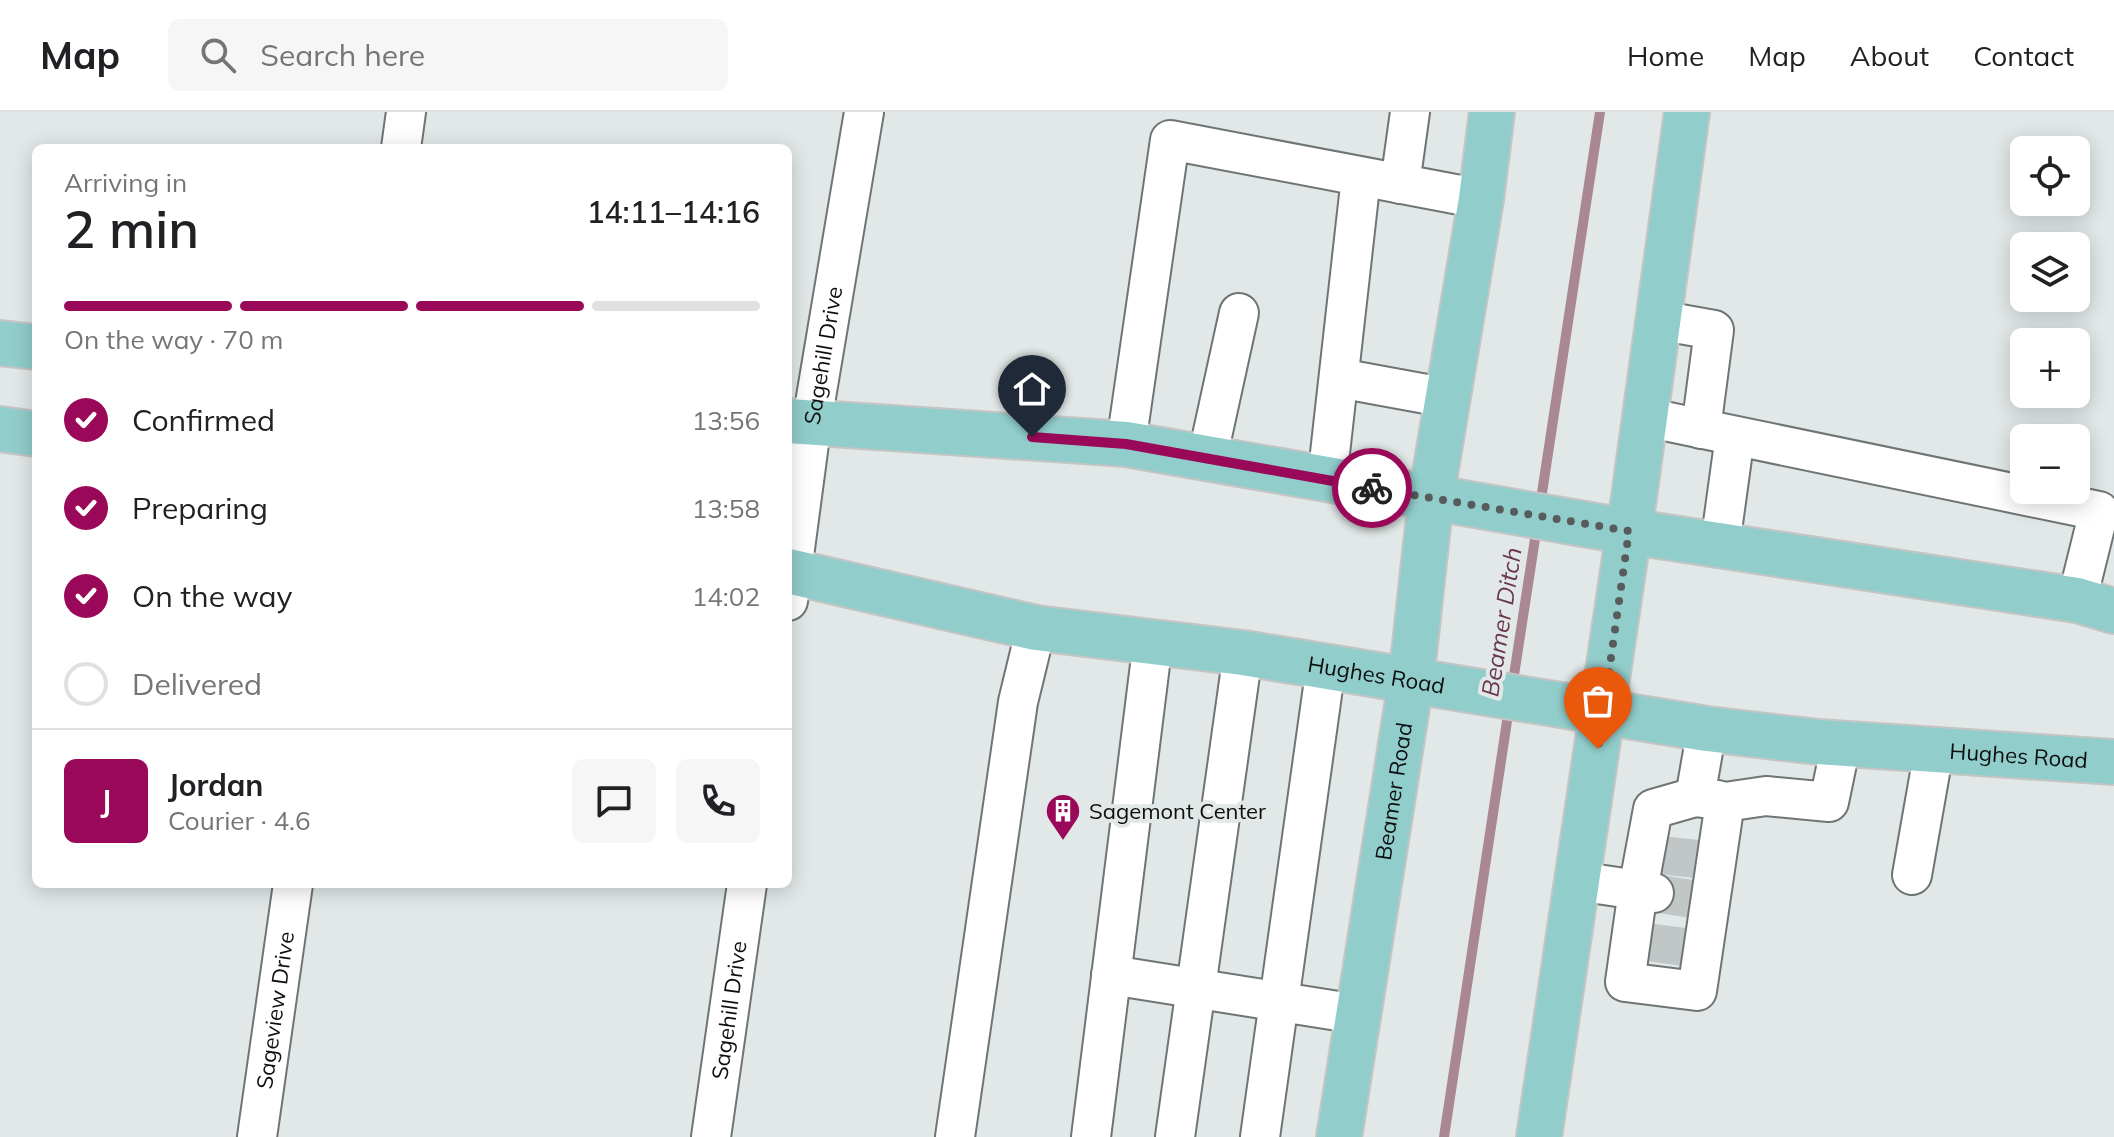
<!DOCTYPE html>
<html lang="en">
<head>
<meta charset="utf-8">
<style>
  body { margin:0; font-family:Mulish,sans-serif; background:#f6f6f6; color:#202124; height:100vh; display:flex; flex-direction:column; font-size:30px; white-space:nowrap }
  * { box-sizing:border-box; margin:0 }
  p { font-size:26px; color:#757577 }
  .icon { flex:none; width:44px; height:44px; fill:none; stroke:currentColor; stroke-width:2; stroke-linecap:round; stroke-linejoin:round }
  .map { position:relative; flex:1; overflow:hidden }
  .drawer { position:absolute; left:32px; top:32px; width:760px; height:744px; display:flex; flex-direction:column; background:#fff; border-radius:12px; box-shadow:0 4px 20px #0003 }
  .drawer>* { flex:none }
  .fabs { position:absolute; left:2010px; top:24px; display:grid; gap:16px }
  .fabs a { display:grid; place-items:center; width:80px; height:80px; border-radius:12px; background:#fff; box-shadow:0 4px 20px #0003; font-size:40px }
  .pin { position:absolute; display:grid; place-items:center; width:68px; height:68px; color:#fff; margin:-82px -34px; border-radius:50% 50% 50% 0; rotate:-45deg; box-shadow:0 0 8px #0007 }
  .pin .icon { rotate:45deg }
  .courier { position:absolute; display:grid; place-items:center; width:80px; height:80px; margin:-40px; border:6px solid #9a0959; border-radius:50%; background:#fff; color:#222; box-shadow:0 2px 10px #0007 }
  .head em { font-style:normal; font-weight:600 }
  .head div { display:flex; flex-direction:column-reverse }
  .head { display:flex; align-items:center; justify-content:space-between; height:136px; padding:0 32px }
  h1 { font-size:52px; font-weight:600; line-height:60px }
  .bar { display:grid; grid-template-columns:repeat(4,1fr); gap:12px 8px; align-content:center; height:96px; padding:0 32px }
  .bar i { height:10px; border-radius:6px; background:#e0e0e0 }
  .bar .selected { background:#9a0959 }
  .bar p { grid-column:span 4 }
  .line { display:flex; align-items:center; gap:20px; padding:0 32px; border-top:2px solid #e0e0e0 }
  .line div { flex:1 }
  .round { display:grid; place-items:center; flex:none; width:84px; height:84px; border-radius:12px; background:#f6f6f6 }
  ol { padding:0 32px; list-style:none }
  li { display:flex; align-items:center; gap:24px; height:88px }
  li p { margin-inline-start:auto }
  li .icon { padding:8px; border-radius:50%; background:#9a0959; color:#fff; stroke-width:4 }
  li:last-child { color:#757577 }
  li i { width:44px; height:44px; border:4px solid #e0e0e0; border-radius:50% }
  header { display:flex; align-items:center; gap:48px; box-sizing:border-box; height:112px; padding:0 40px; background:#fff; border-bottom:2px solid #e0e0e0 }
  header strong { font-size:38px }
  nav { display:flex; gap:44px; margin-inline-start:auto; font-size:28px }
  .search { width:560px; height:72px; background:#f6f6f6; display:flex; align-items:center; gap:20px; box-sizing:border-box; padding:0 28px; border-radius:12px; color:#757577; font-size:30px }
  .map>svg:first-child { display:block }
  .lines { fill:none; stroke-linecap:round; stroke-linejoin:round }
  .stream { stroke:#a98894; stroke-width:10 }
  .minor-tunnel { stroke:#c1c7c7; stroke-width:38; stroke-dasharray:38 19; stroke-linecap:butt }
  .minor-casing { stroke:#6f7575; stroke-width:42 }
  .major-casing { stroke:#c5c5c5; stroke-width:48 }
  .minor { stroke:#fff; stroke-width:38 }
  .major { stroke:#91cdcb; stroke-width:44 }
  .done { stroke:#575b5b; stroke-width:8; stroke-dasharray:0 14.4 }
  .route { stroke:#9a0959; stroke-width:10 }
  .labels { text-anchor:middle; stroke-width:8; stroke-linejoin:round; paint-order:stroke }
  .street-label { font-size:22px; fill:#0d0f0f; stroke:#e1e8e7 }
  .poi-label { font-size:22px; fill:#0d0f0f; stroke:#e1e8e7; text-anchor:start }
  .water-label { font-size:24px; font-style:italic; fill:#68374a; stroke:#e1e8e7 }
</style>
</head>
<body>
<header>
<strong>Map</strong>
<div class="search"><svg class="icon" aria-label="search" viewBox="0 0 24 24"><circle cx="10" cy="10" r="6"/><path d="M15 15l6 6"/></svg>Search here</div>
<nav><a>Home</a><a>Map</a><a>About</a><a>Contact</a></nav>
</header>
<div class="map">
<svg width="2114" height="1025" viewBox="0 0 2114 1025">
  <rect width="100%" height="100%" fill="#e1e8e7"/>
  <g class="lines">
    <g class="stream">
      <path d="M1540 394 1600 0"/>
      <path d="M1512 576 1537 414"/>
      <path d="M1444 1025 1509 596"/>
    </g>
    <g class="minor-tunnel">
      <path d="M1660 743 1697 747"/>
      <path d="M1654 781 1692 787"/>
      <path d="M1646 830 1685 835"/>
    </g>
    <defs>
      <g id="minor">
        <path d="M401 36 406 0"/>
        <path d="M1400 72 1410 0"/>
        <path d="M1658 208 1714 218 1701 317"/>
        <path d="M1339 266 1448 286"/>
        <path d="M1645 305 2099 399 2077 488"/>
        <path d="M1126 332 1170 28 1481 87"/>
        <path d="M1207 347 1239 201"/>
        <path d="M1327 368 1361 65"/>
        <path d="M1720 433 1735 324"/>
        <path id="s1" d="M788 489 812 309 864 0"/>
        <path d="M1707 617 1695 685 1718 688"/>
        <path d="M1912 763 1934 638"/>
        <path d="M1577 769 1638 778 1625 870 1697 879 1725 690 1766 684 1829 690 1841 632"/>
        <path d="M1654 781 1638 778 1653 697 1695 685"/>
        <path d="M1111 863 1357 902"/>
        <path id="s2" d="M257 1025 293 772"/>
        <path id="s3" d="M711 1025 747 772"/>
        <path d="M955 1025 1018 590 1036 516"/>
        <path d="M1091 1025 1153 529"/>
        <path d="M1175 1025 1243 541"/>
        <path d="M1260 1025 1326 554"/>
      </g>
      <g id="major">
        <path d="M0 231 36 235"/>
        <path d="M788 309 1126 332 1601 415 2077 488 2114 499"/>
        <path d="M0 317 36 322"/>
        <path id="s4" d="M788 459 1036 516 1243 541 1707 617 1818 630 2114 650"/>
        <path id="s5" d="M1339 1025 1411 569 1431 386 1481 87 1492 0"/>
        <path d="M1539 1025 1634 385 1687 0"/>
      </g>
    </defs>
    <use href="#minor" class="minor-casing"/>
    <use href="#major" class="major-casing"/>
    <use href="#minor" class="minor"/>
    <use href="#major" class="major"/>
  </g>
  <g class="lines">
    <path class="done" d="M1372 376 1629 419 1598 637"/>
    <path class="route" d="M1032 325 1126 332 1372 376"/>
  </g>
  <defs>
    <symbol id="building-pin" viewBox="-11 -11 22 30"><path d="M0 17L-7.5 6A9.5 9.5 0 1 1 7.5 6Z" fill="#9a0959" stroke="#e1e8e7"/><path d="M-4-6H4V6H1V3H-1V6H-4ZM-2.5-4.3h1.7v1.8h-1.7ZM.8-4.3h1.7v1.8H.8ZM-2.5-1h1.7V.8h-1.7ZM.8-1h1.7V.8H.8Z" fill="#fff"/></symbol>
  </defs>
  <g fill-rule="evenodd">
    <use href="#building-pin" x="1043" y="679" width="40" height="54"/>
  </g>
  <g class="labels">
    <g class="street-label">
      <text dy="8" stroke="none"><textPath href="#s1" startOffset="248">Sagehill Drive</textPath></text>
      <text dy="8" stroke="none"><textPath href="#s4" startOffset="598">Hughes Road</textPath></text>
      <text dy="8" stroke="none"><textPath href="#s4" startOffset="1246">Hughes Road</textPath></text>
      <text dy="8" stroke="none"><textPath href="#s5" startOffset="350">Beamer Road</textPath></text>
      <text dy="8" stroke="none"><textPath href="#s2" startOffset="128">Sageview Drive</textPath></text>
      <text dy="8" stroke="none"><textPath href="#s3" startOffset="128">Sagehill Drive</textPath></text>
    </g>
    <g class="poi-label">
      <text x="1089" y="707">Sagemont Center</text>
    </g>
    <g class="water-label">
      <text transform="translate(1502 510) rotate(-81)" y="8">Beamer Ditch</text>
    </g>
  </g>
</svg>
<div class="fabs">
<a><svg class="icon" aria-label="locate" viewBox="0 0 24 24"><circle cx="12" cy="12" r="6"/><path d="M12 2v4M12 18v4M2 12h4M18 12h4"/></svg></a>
<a><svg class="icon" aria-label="layers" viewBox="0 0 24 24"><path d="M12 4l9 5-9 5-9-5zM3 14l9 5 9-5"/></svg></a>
<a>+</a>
<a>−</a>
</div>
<div class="pin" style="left:1598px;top:637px;background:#ea580c"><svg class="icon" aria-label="bag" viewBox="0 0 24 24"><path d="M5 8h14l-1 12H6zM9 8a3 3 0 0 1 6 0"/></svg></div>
<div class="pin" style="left:1032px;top:325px;background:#1f2937"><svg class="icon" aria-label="home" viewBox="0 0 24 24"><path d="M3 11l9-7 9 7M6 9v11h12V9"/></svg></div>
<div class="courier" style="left:1372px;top:376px"><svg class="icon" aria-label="bike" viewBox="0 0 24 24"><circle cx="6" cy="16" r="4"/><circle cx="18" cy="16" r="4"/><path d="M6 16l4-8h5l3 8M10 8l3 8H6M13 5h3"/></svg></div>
<section class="drawer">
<div class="head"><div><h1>2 min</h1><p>Arriving in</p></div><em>14:11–14:16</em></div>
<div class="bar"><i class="selected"></i><i class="selected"></i><i class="selected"></i><i></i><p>On the way · 70 m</p></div>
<ol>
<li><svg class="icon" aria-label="check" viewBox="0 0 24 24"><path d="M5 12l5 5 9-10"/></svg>Confirmed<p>13:56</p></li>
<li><svg class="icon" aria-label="check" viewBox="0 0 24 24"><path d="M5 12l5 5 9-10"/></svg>Preparing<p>13:58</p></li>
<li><svg class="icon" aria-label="check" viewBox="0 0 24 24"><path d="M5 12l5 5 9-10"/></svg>On the way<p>14:02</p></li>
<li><i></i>Delivered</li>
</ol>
<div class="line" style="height:144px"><b class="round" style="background:#9a0959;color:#fff">J</b><div><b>Jordan</b><p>Courier · 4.6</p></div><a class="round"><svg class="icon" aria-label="chat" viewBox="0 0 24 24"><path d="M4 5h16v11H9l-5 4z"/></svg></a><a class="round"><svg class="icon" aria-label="phone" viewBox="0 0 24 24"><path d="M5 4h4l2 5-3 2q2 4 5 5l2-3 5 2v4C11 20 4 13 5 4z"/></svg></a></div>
</section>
</div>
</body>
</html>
